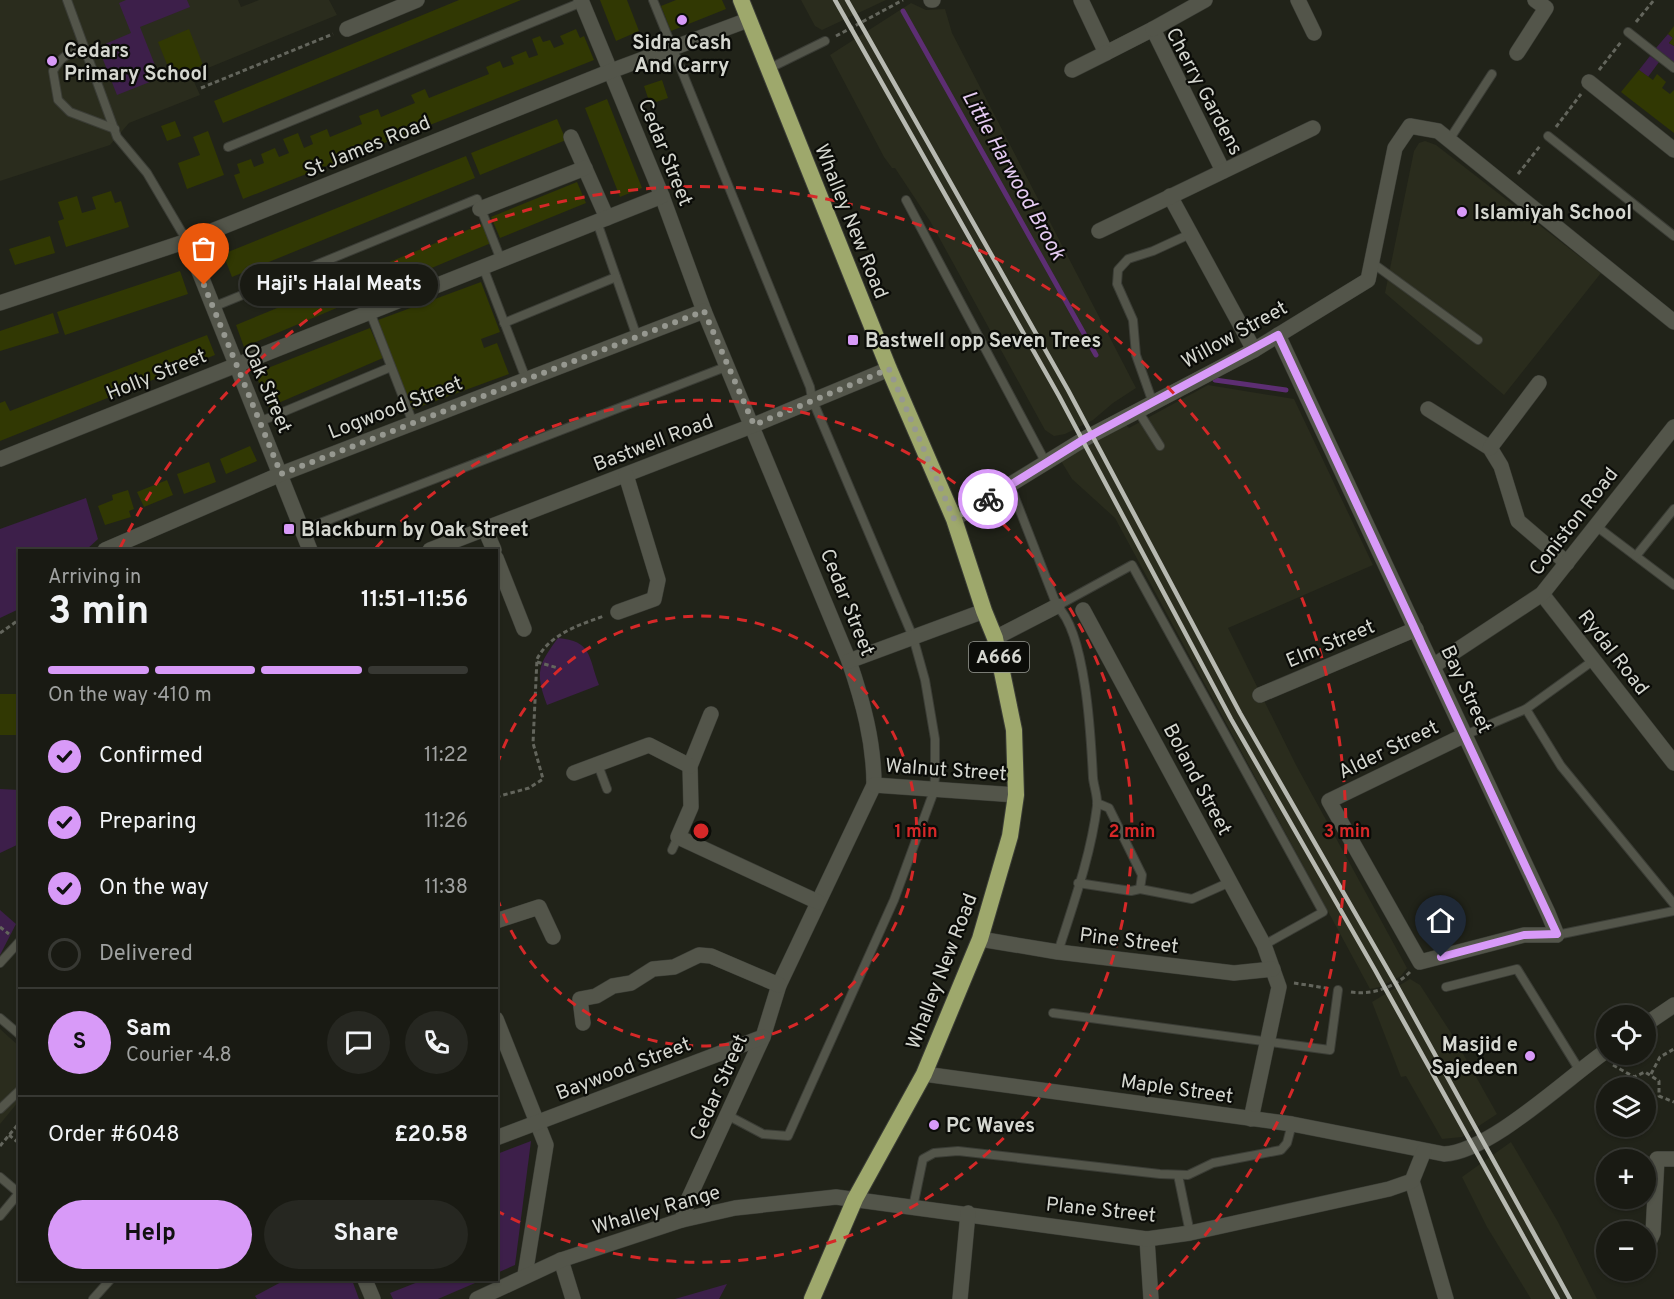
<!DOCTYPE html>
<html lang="en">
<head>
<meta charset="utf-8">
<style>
  body { margin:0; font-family:Overpass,sans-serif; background:#262721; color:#f1f3f6; height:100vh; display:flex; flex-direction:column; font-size:22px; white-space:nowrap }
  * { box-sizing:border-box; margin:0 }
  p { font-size:20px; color:#9fa1a0 }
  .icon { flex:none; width:33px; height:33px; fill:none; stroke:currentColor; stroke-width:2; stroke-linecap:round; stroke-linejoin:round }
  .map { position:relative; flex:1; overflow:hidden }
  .drawer { position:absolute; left:18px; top:549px; width:480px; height:732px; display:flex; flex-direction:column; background:#191a13; border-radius:0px; box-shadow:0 2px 4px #0004,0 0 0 2px #373833 }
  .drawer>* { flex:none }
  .buttons { position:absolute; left:1596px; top:1005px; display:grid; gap:12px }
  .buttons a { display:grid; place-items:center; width:60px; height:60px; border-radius:50%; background:#191a13; box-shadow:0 2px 4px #0004,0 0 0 2px #373833; font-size:30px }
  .pin { position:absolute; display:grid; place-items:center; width:51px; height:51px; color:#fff; margin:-62px -26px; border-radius:50% 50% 50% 0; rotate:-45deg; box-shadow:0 0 6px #0007 }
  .pin .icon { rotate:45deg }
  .courier { position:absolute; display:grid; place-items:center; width:60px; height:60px; margin:-30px; border:4px solid #d89af8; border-radius:50%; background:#fff; color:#222; box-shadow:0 2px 8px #0007 }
  .bubble { position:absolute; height:42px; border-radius:21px; background:#191a13; box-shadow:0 2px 4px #0004,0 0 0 2px #373833; font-size:20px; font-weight:700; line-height:42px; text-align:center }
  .summary em { font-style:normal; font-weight:700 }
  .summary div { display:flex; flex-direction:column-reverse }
  .summary { display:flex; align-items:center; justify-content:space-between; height:102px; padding:0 30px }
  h1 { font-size:39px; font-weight:700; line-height:45px }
  .bar { display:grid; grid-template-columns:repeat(4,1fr); gap:9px 6px; align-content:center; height:72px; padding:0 30px }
  .bar i { height:8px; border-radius:4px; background:#373833 }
  .bar .selected { background:#d89af8 }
  .bar p { grid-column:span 4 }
  .line { display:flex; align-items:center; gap:15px; padding:0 30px; border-top:2px solid #373833 }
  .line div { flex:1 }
  .round { display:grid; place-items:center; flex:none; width:63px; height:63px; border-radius:32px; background:#262721 }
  ol { padding:0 30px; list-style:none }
  li { display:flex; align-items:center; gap:18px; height:66px }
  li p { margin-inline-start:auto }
  li .icon { padding:6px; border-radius:50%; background:#d89af8; color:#111; stroke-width:4 }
  li:last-child { color:#9fa1a0 }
  li i { width:33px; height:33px; border:3px solid #373833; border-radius:50% }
  .primary-button { display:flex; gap:12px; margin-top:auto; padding:12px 30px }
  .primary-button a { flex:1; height:69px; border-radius:36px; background:#d89af8; color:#111; font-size:24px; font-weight:700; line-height:69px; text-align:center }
  .primary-button a+a { background:#262721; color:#f1f3f6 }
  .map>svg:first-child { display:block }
  .built { fill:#2a2c1d }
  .green { fill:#3d1f4a }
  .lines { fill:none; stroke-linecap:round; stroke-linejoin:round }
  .stream { stroke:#5d2e73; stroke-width:5 }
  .building { fill:#313803 }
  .service-casing { stroke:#3b3d36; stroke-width:10 }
  .minor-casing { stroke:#3b3d36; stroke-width:16 }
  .trunk-casing { stroke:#3b3d36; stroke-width:18 }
  .path { stroke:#63655c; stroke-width:3; stroke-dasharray:4.5 3; stroke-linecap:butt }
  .service { stroke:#53554a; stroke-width:8 }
  .minor { stroke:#53554a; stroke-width:15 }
  .trunk { stroke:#9ea86c; stroke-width:16 }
  .rail { stroke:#b7b9b1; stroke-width:4.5 }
  .done { stroke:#969890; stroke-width:6; stroke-dasharray:0 10.8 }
  .route { stroke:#d89af8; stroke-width:8 }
  .ring { fill:none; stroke:#d62828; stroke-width:3; stroke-dasharray:10 8 }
  .poi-dot { fill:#d89af8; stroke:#0b0c08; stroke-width:2 }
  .labels { text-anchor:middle; stroke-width:4.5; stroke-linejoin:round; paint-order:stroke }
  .shield { fill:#0b0c08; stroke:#989a94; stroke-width:1.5 }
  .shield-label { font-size:18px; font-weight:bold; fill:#d5d7d0 }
  .poi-label { font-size:20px; font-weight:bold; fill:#d5d7d0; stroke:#0b0c08; text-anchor:start }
  .street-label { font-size:20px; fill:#d5d7d0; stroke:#0b0c08 }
  .water-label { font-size:21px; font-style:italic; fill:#e5cbf2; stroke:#0b0c08 }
  .centre { fill:#d62828; stroke:#0b0c08; stroke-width:3 }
  .ring-label { font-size:18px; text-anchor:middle; font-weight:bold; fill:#d62828; stroke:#0b0c08; stroke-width:4.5; stroke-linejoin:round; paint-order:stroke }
</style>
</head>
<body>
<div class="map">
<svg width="1674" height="1299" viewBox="0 0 1674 1299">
  <rect width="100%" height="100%" fill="#212319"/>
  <g class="built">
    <path d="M0 0H238L241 7 259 0H329L337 15 191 75 200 95 129 123 110 145 0 181Z"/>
    <path d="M801 0H886L822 30 815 26Z"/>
    <path d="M911 3 926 10 945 9 952 33 1136 388 1113 403 1093 420 1065 434 1054 436 1045 430 930 221 895 168H892L884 157 830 55Z"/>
    <path d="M1425 141 1436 145 1601 273 1504 395 1385 293 1414 151 1419 143Z"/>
    <path d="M1208 385 1294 399 1373 565 1228 628 1296 765 1407 968 1401 976 1380 987 1370 989 1115 518 1072 479 1061 461 1100 434 1126 425 1129 428Z"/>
    <path d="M1410 979 1420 985 1453 1036 1497 1114 1462 1137 1442 1139 1406 1076 1401 1077 1372 1002Z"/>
    <path d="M0 1029 20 1047 19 1101 0 1124Z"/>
    <path d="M1511 1142 1558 1222 1597 1299H1531L1487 1227 1462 1177Z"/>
  </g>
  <g class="green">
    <path d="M126 0H187L190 7 140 27 160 78 117 95 98 47 131 33 119 3Z"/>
    <path d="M1668 34 1673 38 1669 43 1674 46V62L1656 48Z"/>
    <path d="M1650 56 1659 62 1648 77 1639 70Z"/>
    <path d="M86 498 98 539 86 550H20L19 609 0 618V529Z"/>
    <path d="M558 638C592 641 588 656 599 685L547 705C535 672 538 665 558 638Z"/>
    <path d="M0 789 20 790 19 844 0 853Z"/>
    <path d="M0 910 16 924 0 955Z"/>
    <path d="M531 1141 515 1265 497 1273V1154Z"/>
    <path d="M285 1280H352L359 1299H257L255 1296Z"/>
    <path d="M423 1280H482L438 1299H393L390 1293Z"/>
    <path d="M727 1284 719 1299H675Z"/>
  </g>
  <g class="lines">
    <g class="stream">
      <path d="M903 11 1096 355"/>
      <path d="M1215 380 1286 390"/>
    </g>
  </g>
  <g class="building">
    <path d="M459 0H521L223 123 214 101Z"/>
    <path d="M600 0H627L639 31 616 41Z"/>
    <path d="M676 0H722L726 9 671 31 661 6Z"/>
    <path d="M1674 26V46L1669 43 1673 38 1668 34Z"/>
    <path d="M189 29 203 65 172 77 158 42Z"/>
    <path d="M576 29 580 38 584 36 594 60 243 199 234 175 240 173 237 164 251 159 254 167 264 163 261 154 275 148 279 157 289 153 283 139 298 133 304 148 313 144 310 136 327 129 330 137 362 124 359 116 378 109 381 117 415 103 411 95 425 89 429 98 489 74 486 67 500 61 503 68 514 64 511 57 526 51 529 58 538 55 532 39 540 36 543 42 550 40 554 48 564 44 560 36Z"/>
    <path d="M1639 70 1653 80 1657 74 1666 82 1662 88 1670 94 1674 90V133L1621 92Z"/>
    <path d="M662 80 668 98 650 104 644 86Z"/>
    <path d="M607 99 642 188 620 197 585 108Z"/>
    <path d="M557 119 566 140 480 175 471 153Z"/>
    <path d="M175 121 181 136 167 141 161 126Z"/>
    <path d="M208 131 224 175 187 189 178 163 200 155 193 137Z"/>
    <path d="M466 156 475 178 232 277 223 254Z"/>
    <path d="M577 182 586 203 500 238 491 217Z"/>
    <path d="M111 191 115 203 121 201 129 227 66 247 58 221 64 219 58 202 77 196 82 213 96 209 92 197Z"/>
    <path d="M482 224 491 243 244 347 236 325Z"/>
    <path d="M50 236 55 253 15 265 9 249Z"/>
    <path d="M180 271 188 294 65 335 57 312Z"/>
    <path d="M481 282 500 332 481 339 484 348 497 343 509 374 411 410 378 320Z"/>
    <path d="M53 313 59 333 0 351V331Z"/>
    <path d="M370 328 383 358 269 407 255 373Z"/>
    <path d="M207 335 215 355 0 441V403L5 401 10 411Z"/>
    <path d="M250 446 257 461 226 474 220 459Z"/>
    <path d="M209 462 216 482 184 494 177 474Z"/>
    <path d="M167 480 173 495 144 507 137 492Z"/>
    <path d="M128 490 134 509 129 511 131 517 105 525 98 506 113 500 112 495Z"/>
    <path d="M0 694H19L20 735H0Z"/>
  </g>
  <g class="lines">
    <defs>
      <g id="service">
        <path d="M67 0 117 137 147 173 187 241"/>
        <path d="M653 0 810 387 812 399 913 637 925 680 935 739V776L934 791 894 900 788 1136 763 1134 729 1116"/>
        <path d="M1628 32 1674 68"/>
        <path d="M87 53C69 51 62 55 53 71L58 100 70 112 115 129"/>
        <path d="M768 69 825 41"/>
        <path d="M1548 136 1674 236"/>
        <path d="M1449 140 1492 74"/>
        <path d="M228 147 582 2"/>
        <path d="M906 200 1046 463"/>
        <path d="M597 222 637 337"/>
        <path d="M1371 262 1478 340"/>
        <path d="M483 267 526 379"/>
        <path d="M213 307 477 199 501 260"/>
        <path d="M370 312 413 423"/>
        <path d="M504 323 616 277"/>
        <path d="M1153 403 1136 355 1133 320 1117 284 1118 270 1128 259 1153 251 1190 234"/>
        <path d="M1138 411 1160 446"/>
        <path d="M259 422 391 367"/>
        <path d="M1010 485 1057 606C1086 633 1091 738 1093 778 1094 787 1098 797 1097 806 1091 855 1073 905 1058 952"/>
        <path d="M1596 526 1674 585"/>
        <path d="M302 530 728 366"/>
        <path d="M1636 556 1674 509"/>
        <path d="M1057 606 1132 565 1323 912 1264 945"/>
        <path d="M1526 709 1561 766 1674 904"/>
        <path d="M1465 735 1526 709 1594 660"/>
        <path d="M598 765 607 789"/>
        <path d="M1097 803 1109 808 1142 875 1140 889"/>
        <path d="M672 850 678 837"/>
        <path d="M1078 883 1131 891 1140 889 1192 899 1230 882"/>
        <path d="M1557 935 1674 911"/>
        <path d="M0 963 19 942"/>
        <path d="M1446 987 1517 969 1580 1071"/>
        <path d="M1053 1013 1330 1050 1338 990"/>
        <path d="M0 1018 20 1035"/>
        <path d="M0 1109 20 1090"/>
        <path d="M1178 1175 1190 1233"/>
        <path d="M0 1177 20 1194"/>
        <path d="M913 1207 923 1159 934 1153 958 1151 1160 1174 1188 1175 1213 1163 1281 1150 1287 1143 1292 1124"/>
        <path d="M0 1216 19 1193"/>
        <path d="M93 1299 110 1280"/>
      </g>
      <g id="minor">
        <path d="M581 0 662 196 704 311 849 661C863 702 874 742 874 785L779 985 763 1037 688 1200 682 1220"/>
        <path d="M931 0H933"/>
        <path d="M1081 0 1106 53 1153 29 1223 171"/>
        <path d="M1298 0 1314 33"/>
        <path d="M347 29 417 0"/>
        <path d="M1153 29 1205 0"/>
        <path d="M1517 53 1546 8 1535 0"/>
        <path d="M1072 70 1106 53"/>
        <path d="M1589 82 1674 150"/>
        <path d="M571 137 607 218"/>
        <path d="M1170 196 1254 350"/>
        <path d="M480 209 585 168"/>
        <path d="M1099 231 1313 128"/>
        <path d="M187 241 310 550"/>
        <path d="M0 303 187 241 611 71 748 20"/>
        <path d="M1278 335 1548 913 1557 935H1524L1420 962 1329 801 1465 735"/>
        <path d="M1428 409 1490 448 1501 466 1518 521 1567 563"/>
        <path d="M1490 448 1539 383"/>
        <path d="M0 459 662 196"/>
        <path d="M954 519 1086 438 1254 350 1368 280 1395 148 1410 126 1438 131 1674 322"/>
        <path d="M485 529 494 550"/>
        <path d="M105 550 281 474 704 311"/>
        <path d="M430 550 754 425 889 369"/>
        <path d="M496 558 524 629"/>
        <path d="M1542 594 1674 763"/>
        <path d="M1083 610 1264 945 1279 987 1251 1119"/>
        <path d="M618 612 654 599 658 580 626 475"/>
        <path d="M995 638 1057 606"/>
        <path d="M849 661 984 611"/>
        <path d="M1433 666 1542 594 1674 427"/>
        <path d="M1260 695 1416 629"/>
        <path d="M711 714 690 766 691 807 678 837 818 902"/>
        <path d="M574 773 649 745 690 766"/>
        <path d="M874 785 1016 795"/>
        <path d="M496 921 539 907 553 937"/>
        <path d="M980 939 1058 952 1234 973 1273 969"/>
        <path d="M496 1019 546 1145 525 1275"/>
        <path d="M583 1023 580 999 596 996 613 986 631 983 653 969 674 967 699 955 711 956 779 985"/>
        <path d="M1646 1024 1674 1005"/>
        <path d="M924 1074 1292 1124 1444 1154C1490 1152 1567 1078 1606 1051"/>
        <path d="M496 1138 763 1037"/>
        <path d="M1412 1181 1446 1299"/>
        <path d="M1147 1239 1151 1299"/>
        <path d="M1646 1249 1653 1233 1657 1159H1674"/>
        <path d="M561 1260 573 1299"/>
        <path d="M365 1280 373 1299"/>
        <path d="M477 1299 561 1260 682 1220 735 1208 836 1197 1147 1239 1190 1233 1389 1189 1412 1181 1424 1151"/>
        <path d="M960 1299 968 1213"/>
      </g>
      <path id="trunk" d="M741 0 889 369 954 519 984 611 995 638 1014 730 1016 795 1010 836 980 939 924 1074 855 1199 812 1299"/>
    </defs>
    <use href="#service" class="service-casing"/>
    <use href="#minor" class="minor-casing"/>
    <use href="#trunk" class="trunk-casing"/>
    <g class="path">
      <path d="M1636 22 1654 0"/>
      <path d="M836 36 903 0"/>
      <path d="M1599 70 1621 42"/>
      <path d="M201 88 333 34"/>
      <path d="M1556 127 1581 94"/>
      <path d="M1518 174 1540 146"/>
      <path d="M0 633 20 619"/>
      <path d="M537 662 558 668"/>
      <path d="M496 797 529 788 543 779 533 743 537 659C550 634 579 625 604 616"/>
      <path d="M0 927 9 934"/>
      <path d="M1294 983 1326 988"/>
      <path d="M1351 992C1372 995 1394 988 1410 972"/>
      <path d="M1613 1065 1634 1077 1645 1072 1659 1081V1096L1674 1102"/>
      <path d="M1651 1074 1660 1057 1674 1049"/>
      <path d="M9 1135 20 1144"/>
      <path d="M0 1146 20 1122"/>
    </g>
    <use href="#service" class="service"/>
    <use href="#minor" class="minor"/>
    <use href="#trunk" class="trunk"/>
    <g class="rail">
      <path d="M835 0 1059 396 1231 719 1375 970 1558 1299"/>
      <path d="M847 0 1068 390 1240 713 1396 984 1570 1299"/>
    </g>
  </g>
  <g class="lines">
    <path class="done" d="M204 285 281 474 704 311 754 425 889 369 954 519 988 499"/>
    <path class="route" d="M988 499 1086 438 1278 335 1557 934 1524 935 1441 957"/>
  </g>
  <g class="ring">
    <path d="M497 765A215 215 0 1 1 497 897"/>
    <path d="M376 548A431 431 0 1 1 499 1212"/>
    <path d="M120 548A646 646 0 1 1 1150 1296"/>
  </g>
  <g class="poi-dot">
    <circle cx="682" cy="20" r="6"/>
    <circle cx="52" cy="61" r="6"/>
    <circle cx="1462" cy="212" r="6"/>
    <rect x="847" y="334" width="12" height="12" rx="3"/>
    <rect x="283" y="523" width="12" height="12" rx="3"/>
    <circle cx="1530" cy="1056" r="6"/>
    <circle cx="934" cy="1125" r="6"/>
  </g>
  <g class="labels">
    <rect class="shield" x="969" y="642" width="60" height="30" rx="4.5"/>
    <g class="shield-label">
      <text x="999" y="663">A666</text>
    </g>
    <g class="poi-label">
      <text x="682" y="49" text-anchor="middle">Sidra Cash<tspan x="682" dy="23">And Carry</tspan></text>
      <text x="64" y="57">Cedars<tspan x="64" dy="23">Primary School</tspan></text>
      <text x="1474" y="219">Islamiyah School</text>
      <text x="865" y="347">Bastwell opp Seven Trees</text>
      <text x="301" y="536">Blackburn by Oak Street</text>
      <text x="1518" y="1051" text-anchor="end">Masjid e<tspan x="1518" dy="23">Sajedeen</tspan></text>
      <text x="946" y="1132">PC Waves</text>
    </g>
    <g class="street-label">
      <text transform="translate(1205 91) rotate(62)" y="7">Cherry Gardens</text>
      <text transform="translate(367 146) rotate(-22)" y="7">St James Road</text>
      <text transform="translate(666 152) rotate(68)" y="7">Cedar Street</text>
      <text transform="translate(852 221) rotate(68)" y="7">Whalley New Road</text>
      <text transform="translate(1234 334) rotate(-29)" y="7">Willow Street</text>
      <text transform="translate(156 374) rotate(-22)" y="7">Holly Street</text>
      <text transform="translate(268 388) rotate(67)" y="7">Oak Street</text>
      <text transform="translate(395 407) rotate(-21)" y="7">Logwood Street</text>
      <text transform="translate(653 442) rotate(-21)" y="7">Bastwell Road</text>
      <text transform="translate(1573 521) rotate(-52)" y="7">Coniston Road</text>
      <text transform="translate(848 602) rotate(68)" y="7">Cedar Street</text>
      <text transform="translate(1330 643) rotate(-23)" y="7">Elm Street</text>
      <text transform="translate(1614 652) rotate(52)" y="7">Rydal Road</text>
      <text transform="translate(1467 689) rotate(65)" y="7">Bay Street</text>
      <text transform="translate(1388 749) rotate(-26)" y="7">Alder Street</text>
      <text transform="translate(946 769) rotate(4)" y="7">Walnut Street</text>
      <text transform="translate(1198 779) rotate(62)" y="7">Boland Street</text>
      <text transform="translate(1129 940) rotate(7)" y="7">Pine Street</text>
      <text transform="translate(941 971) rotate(-69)" y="7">Whalley New Road</text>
      <text transform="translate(623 1068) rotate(-21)" y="7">Baywood Street</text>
      <text transform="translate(718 1087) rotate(-66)" y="7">Cedar Street</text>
      <text transform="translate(1177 1088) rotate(8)" y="7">Maple Street</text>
      <text transform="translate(656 1209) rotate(-16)" y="7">Whalley Range</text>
      <text transform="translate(1101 1209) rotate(6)" y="7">Plane Street</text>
    </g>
    <g class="water-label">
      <text transform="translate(1014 175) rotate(61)" y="7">Little Harwood Brook</text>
    </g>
  </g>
  <circle cx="701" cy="831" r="9" class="centre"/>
  <g class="ring-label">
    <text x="916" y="837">1 min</text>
    <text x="1132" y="837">2 min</text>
    <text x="1347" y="837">3 min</text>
  </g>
</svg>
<div class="buttons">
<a><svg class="icon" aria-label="locate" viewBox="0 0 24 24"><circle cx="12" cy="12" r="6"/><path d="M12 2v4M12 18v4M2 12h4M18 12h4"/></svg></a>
<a><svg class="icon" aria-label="layers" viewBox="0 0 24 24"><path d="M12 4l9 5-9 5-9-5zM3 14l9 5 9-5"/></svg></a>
<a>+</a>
<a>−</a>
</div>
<div class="pin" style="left:204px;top:285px;background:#ea580c"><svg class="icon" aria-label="bag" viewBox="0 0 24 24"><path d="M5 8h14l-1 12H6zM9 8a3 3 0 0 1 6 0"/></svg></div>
<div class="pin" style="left:1441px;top:957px;background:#1f2937"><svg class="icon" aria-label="home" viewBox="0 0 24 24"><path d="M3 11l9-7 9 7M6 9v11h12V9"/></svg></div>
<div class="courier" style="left:988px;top:499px"><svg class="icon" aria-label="bike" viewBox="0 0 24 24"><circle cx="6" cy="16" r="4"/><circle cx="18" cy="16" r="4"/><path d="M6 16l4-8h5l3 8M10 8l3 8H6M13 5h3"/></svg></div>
<div class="bubble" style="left:240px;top:264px;width:198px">Haji's Halal Meats</div>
<section class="drawer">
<div class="summary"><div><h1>3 min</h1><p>Arriving in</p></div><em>11:51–11:56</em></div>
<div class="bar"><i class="selected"></i><i class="selected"></i><i class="selected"></i><i></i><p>On the way · 410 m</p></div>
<ol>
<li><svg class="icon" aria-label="check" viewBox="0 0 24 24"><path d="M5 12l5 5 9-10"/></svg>Confirmed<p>11:22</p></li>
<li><svg class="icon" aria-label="check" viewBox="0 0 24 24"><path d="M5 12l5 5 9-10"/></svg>Preparing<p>11:26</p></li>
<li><svg class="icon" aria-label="check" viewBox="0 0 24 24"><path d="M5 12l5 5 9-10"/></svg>On the way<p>11:38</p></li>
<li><i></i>Delivered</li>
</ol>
<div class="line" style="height:108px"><b class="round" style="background:#d89af8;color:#111">S</b><div><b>Sam</b><p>Courier · 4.8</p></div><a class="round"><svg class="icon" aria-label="chat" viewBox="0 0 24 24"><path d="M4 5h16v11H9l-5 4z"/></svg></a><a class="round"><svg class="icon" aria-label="phone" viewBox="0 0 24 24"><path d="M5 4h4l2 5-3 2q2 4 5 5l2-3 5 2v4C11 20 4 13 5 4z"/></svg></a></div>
<div class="line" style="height:78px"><div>Order #6048</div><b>£20.58</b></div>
<div class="primary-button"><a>Help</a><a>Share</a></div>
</section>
</div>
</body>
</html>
